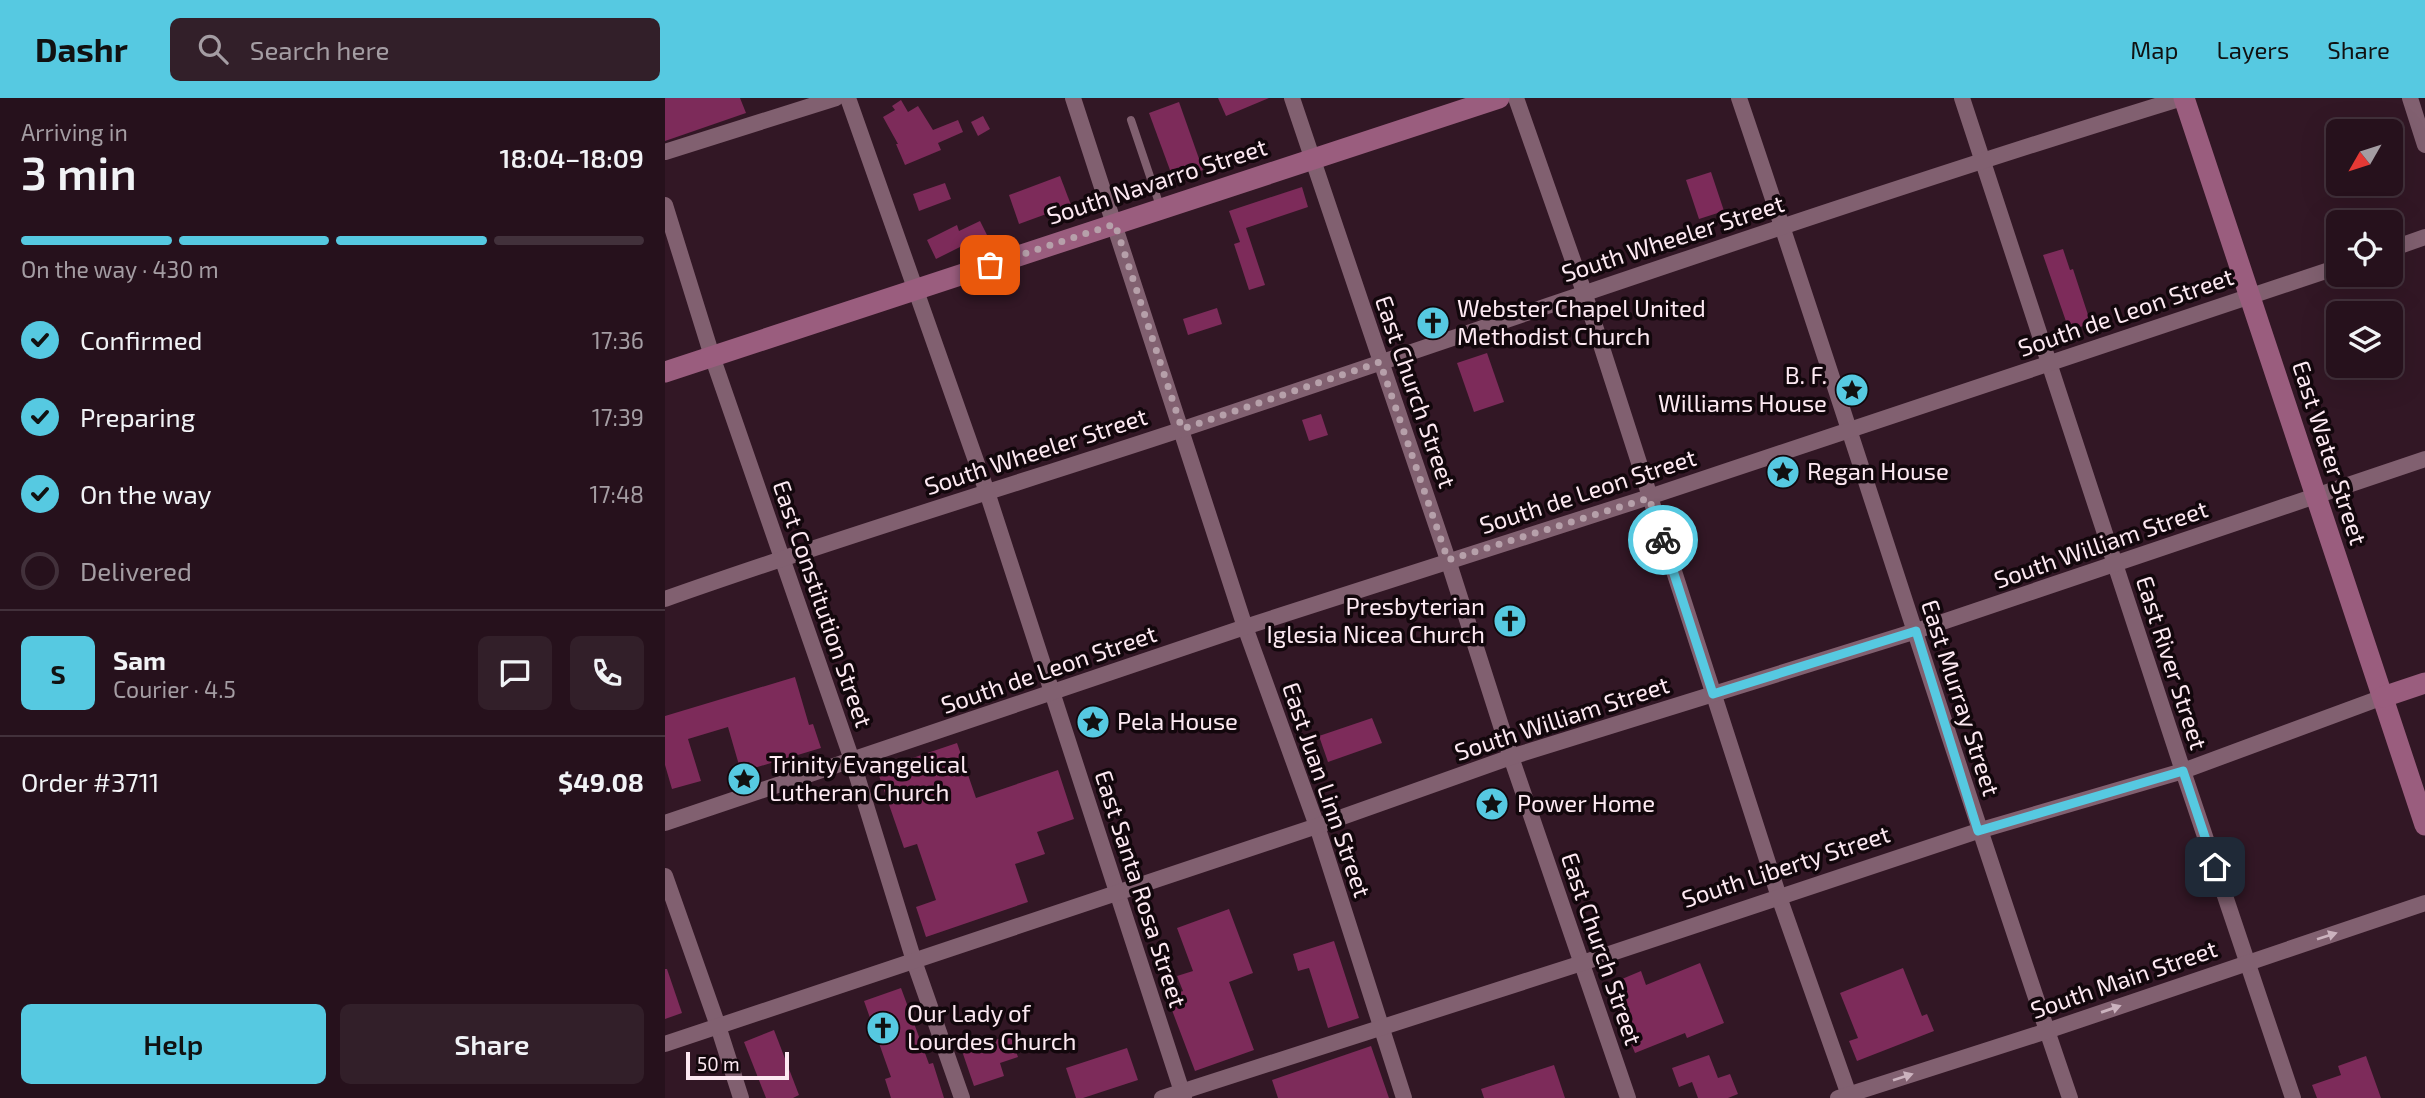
<!DOCTYPE html>
<html lang="en">
<head>
<meta charset="utf-8">
<style>
  body { margin:0; font-family:"Exo 2",sans-serif; background:#321f29; color:#f1f3f6; height:100vh; display:flex; flex-direction:column; font-size:26px; white-space:nowrap }
  * { box-sizing:border-box; margin:0 }
  p { font-size:23px; color:#a49da3 }
  .icon { flex:none; width:38px; height:38px; fill:none; stroke:currentColor; stroke-width:2; stroke-linecap:round; stroke-linejoin:round }
  .map { position:relative; flex:1; overflow:hidden }
  .drawer { display:flex; flex-direction:column; background:#26111c; width:665px }
  .drawer>* { flex:none }
  .needle { width:46px; rotate:231deg }
  .buttons { position:absolute; left:1661px; top:21px; display:grid; gap:14px }
  .buttons a { display:grid; place-items:center; width:77px; height:77px; border-radius:10px; background:#26111c; box-shadow:0 7px 28px #0002,0 0 0 2px #42313b; font-size:35px }
  .scale { position:absolute; left:21px; bottom:18px; width:103px; box-sizing:border-box; padding-left:7px; border:4px solid #fde9f2; border-top:0; font-size:19px; line-height:24px; white-space:nowrap; color:#fde9f2; -webkit-text-stroke:5px #12070c; paint-order:stroke }
  .pin { position:absolute; display:grid; place-items:center; width:60px; height:60px; color:#fff; margin:-30px; border-radius:14px; box-shadow:0 4px 10px #0006 }
  .courier { position:absolute; display:grid; place-items:center; width:70px; height:70px; margin:-35px; border:5px solid #56c9e1; border-radius:50%; background:#fff; color:#222; box-shadow:0 2px 9px #0007 }
  .summary em { font-style:normal; font-weight:600 }
  .summary div { display:flex; flex-direction:column-reverse }
  .summary { display:flex; align-items:center; justify-content:space-between; height:119px; padding:0 21px }
  h1 { font-size:46px; font-weight:600; line-height:52px }
  .bar { display:grid; grid-template-columns:repeat(4,1fr); gap:10px 7px; align-content:center; height:84px; padding:0 21px }
  .bar i { height:9px; border-radius:5px; background:#42313b }
  .bar .on { background:#56c9e1 }
  .bar p { grid-column:span 4 }
  .line { display:flex; align-items:center; gap:18px; padding:0 21px; border-top:2px solid #42313b }
  .line div { flex:1 }
  .round { display:grid; place-items:center; flex:none; width:74px; height:74px; border-radius:10px; background:#321f29 }
  ol { padding:0 21px; list-style:none }
  li { display:flex; align-items:center; gap:21px; height:77px }
  li p { margin-inline-start:auto }
  li .icon { padding:7px; border-radius:50%; background:#56c9e1; color:#111; stroke-width:4 }
  li:last-child { color:#a49da3 }
  li i { width:38px; height:38px; border:4px solid #42313b; border-radius:50% }
  .cta { display:flex; gap:14px; margin-top:auto; padding:14px 21px }
  .cta a { flex:1; height:80px; border-radius:10px; background:#56c9e1; color:#111; font-size:28px; font-weight:600; line-height:80px; text-align:center }
  .cta a+a { background:#321f29; color:#f1f3f6 }
  header { display:flex; align-items:center; gap:42px; box-sizing:border-box; height:98px; padding:0 35px; background:#56c9e1; color:#111 }
  header strong { font-size:33px }
  nav { display:flex; gap:38px; margin-inline-start:auto; font-size:24px }
  .search { width:490px; height:63px; background:#321f29; display:flex; align-items:center; gap:18px; box-sizing:border-box; padding:0 24px; border-radius:10px; color:#a49da3; font-size:26px }
  main { display:flex; flex:1; min-height:0 }
  .map>svg:first-child { display:block }
  .building { fill:#7d2b5a }
  .lines { fill:none; stroke-linecap:round; stroke-linejoin:round }
  .lane { stroke:#816070; stroke-width:8 }
  .street { stroke:#816070; stroke-width:16 }
  .secondary { stroke:#9a5d7e; stroke-width:21 }
  .oneway { fill:#cbb2be }
  .done { stroke:#b6a0aa; stroke-width:7; stroke-dasharray:0 12.6 }
  .route { stroke:#56c9e1; stroke-width:9 }
  .labels { text-anchor:middle; stroke-width:7; stroke-linejoin:round; paint-order:stroke }
  .street-label { font-size:24px; fill:#fde9f2; stroke:#12070c }
  .poi-label { font-size:24px; fill:#fde9f2; stroke:#12070c; text-anchor:start }
</style>
</head>
<body>
<header>
<strong>Dashr</strong>
<div class="search"><svg class="icon" aria-label="search" viewBox="0 0 24 24"><circle cx="10" cy="10" r="6"/><path d="M15 15l6 6"/></svg>Search here</div>
<nav><a>Map</a><a>Layers</a><a>Share</a></nav>
</header>
<main>
<section class="drawer">
<div class="summary"><div><h1>3 min</h1><p>Arriving in</p></div><em>18:04–18:09</em></div>
<div class="bar"><i class="on"></i><i class="on"></i><i class="on"></i><i></i><p>On the way · 430 m</p></div>
<ol>
<li><svg class="icon" aria-label="check" viewBox="0 0 24 24"><path d="M5 12l5 5 9-10"/></svg>Confirmed<p>17:36</p></li>
<li><svg class="icon" aria-label="check" viewBox="0 0 24 24"><path d="M5 12l5 5 9-10"/></svg>Preparing<p>17:39</p></li>
<li><svg class="icon" aria-label="check" viewBox="0 0 24 24"><path d="M5 12l5 5 9-10"/></svg>On the way<p>17:48</p></li>
<li><i></i>Delivered</li>
</ol>
<div class="line" style="height:126px"><b class="round" style="background:#56c9e1;color:#111">S</b><div><b>Sam</b><p>Courier · 4.5</p></div><a class="round"><svg class="icon" aria-label="chat" viewBox="0 0 24 24"><path d="M4 5h16v11H9l-5 4z"/></svg></a><a class="round"><svg class="icon" aria-label="phone" viewBox="0 0 24 24"><path d="M5 4h4l2 5-3 2q2 4 5 5l2-3 5 2v4C11 20 4 13 5 4z"/></svg></a></div>
<div class="line" style="height:91px"><div>Order #3711</div><b>$49.08</b></div>
<div class="cta"><a>Help</a><a>Share</a></div>
</section>
<div class="map">
<svg width="1760" height="1000" viewBox="0 0 1760 1000">
  <rect width="100%" height="100%" fill="#321725"/>
  <g class="building">
    <path d="M0 0H75L81 15 0 43Z"/>
    <path d="M553 0H604L561 18Z"/>
    <path d="M236 2 243 14 253 8 268 32 293 22 298 34 273 45 276 52 240 67 231 46H233L218 19 230 12 227 8Z"/>
    <path d="M514 4 538 72 509 83 484 15Z"/>
    <path d="M318 18 325 31 313 38 306 24Z"/>
    <path d="M1046 74 1059 113 1034 121 1021 82Z"/>
    <path d="M395 78 406 107 354 126 344 97Z"/>
    <path d="M280 85 286 101 254 113 248 96Z"/>
    <path d="M637 89 643 109 581 130 600 187 584 192 569 146 575 144 564 113Z"/>
    <path d="M315 123 323 139 310 145 309 142 271 161 262 142 292 127 294 133Z"/>
    <path d="M1398 151 1405 172 1408 171 1426 226 1404 232 1378 157Z"/>
    <path d="M552 210 557 226 523 237 518 221Z"/>
    <path d="M822 255 839 304 809 314 792 265Z"/>
    <path d="M656 316 663 337 644 343 637 322Z"/>
    <path d="M130 579 144 627 148 626 156 650 76 674 63 629 23 641 36 683 7 691 0 667V618Z"/>
    <path d="M707 620 717 645 663 664 654 638Z"/>
    <path d="M292 645 311 700 393 672 409 721 372 734 380 756 350 766 363 804 261 839 251 809 271 802 252 746 239 750 212 672Z"/>
    <path d="M564 811 588 875 564 884 589 952 530 973 502 899 518 893 512 878 528 873 512 830Z"/>
    <path d="M669 843 694 920 663 930 644 870 633 873 628 856Z"/>
    <path d="M1035 865 1059 925 1022 940 1020 935 970 955 946 896 960 890 957 881 976 873 981 887Z"/>
    <path d="M1238 870 1257 918 1262 916 1269 933 1192 963 1184 943 1193 940 1175 895Z"/>
    <path d="M0 871H2L17 915 0 921Z"/>
    <path d="M236 890 264 966 268 965 279 1000H226L220 981 226 979 199 903Z"/>
    <path d="M109 932 134 997 128 1000H101L79 944Z"/>
    <path d="M345 937 353 959 335 965 339 978 309 988 297 953Z"/>
    <path d="M706 948 724 1000H613L607 982Z"/>
    <path d="M462 950 473 982 418 1000H411L401 970Z"/>
    <path d="M1044 957 1053 980 1065 976 1073 996 1063 1000H1033L1027 984 1014 989 1007 970Z"/>
    <path d="M1701 958 1716 1000H1652L1647 987 1676 977 1673 968Z"/>
    <path d="M889 967 900 1000H819L816 991Z"/>
  </g>
  <g class="lines">
    <path class="lane" d="M466 22 496 111"/>
    <g class="street">
      <path d="M183 0 322 394 519 1000"/>
      <path d="M408 0 580 529 652 728 739 1000"/>
      <path d="M627 0 783 462 846 659 963 1000"/>
      <path d="M851 0 919 194 1114 799 1185 1000"/>
      <path d="M1074 0C1187 333 1291 668 1405 1000"/>
      <path d="M1297 0 1518 673 1628 1000"/>
      <path d="M1745 0 1760 47"/>
      <path d="M0 54 171 0"/>
      <path d="M0 107 47 258 187 662 249 863 297 1000"/>
      <path d="M1726 151 1760 139"/>
      <path d="M0 501C171 440 346 388 518 331 851 220 1182 103 1517 0"/>
      <path d="M0 725 580 529 984 399 1673 169"/>
      <path d="M0 778 53 928 76 1000"/>
      <path d="M0 946 652 728 846 659 1251 533 1760 361"/>
      <path d="M497 1000 917 865 1313 733 1518 673 1718 599"/>
      <path d="M1173 1000 1382 933 1760 805"/>
    </g>
    <g class="secondary">
      <path d="M1519 0 1760 727"/>
      <path d="M0 274 834 0"/>
      <path d="M1718 599 1760 585"/>
    </g>
  </g>
  <defs><path id="oneway-solid" d="M-6-.8H1V-3.2L6.5 0L1 3.2V.8H-6Z" transform="scale(1.75)"/></defs>
  <g class="oneway">
    <use href="#oneway-solid" transform="translate(1662 838) rotate(-18)"/>
    <use href="#oneway-solid" transform="translate(1446 911) rotate(-19)"/>
    <use href="#oneway-solid" transform="translate(1238 979) rotate(-18)"/>
  </g>
  <g class="lines">
    <path class="done" d="M325 167 450 126 517 331 715 264 783 462 984 400 998 442"/>
    <path class="route" d="M998 442 1048 596 1251 533 1313 733 1518 673 1550 769"/>
  </g>
  <defs>
    <symbol id="church-disc" viewBox="-11 -11 22 22"><circle r="9.5" fill="#56c9e1" stroke="#12070c"/><path d="M-1.2-6h2.4v3.5h3.3v2.4h-3.3V6h-2.4V-.1h-3.3v-2.4h3.3Z" fill="#111"/></symbol>
    <symbol id="sight-disc" viewBox="-11 -11 22 22"><circle r="9.5" fill="#56c9e1" stroke="#12070c"/><path d="M0-6L1.8-2.2L6-1.7L2.9 1.2L3.7 5.4L0 3.3L-3.7 5.4L-2.9 1.2L-6-1.7L-1.8-2.2Z" fill="#111"/></symbol>
  </defs>
  <g fill-rule="evenodd">
    <use href="#church-disc" x="749" y="206" width="38" height="38"/>
    <use href="#sight-disc" x="1168" y="273" width="38" height="38"/>
    <use href="#sight-disc" x="1099" y="355" width="38" height="38"/>
    <use href="#church-disc" x="826" y="504" width="38" height="38"/>
    <use href="#sight-disc" x="409" y="605" width="38" height="38"/>
    <use href="#sight-disc" x="60" y="662" width="38" height="38"/>
    <use href="#sight-disc" x="808" y="687" width="38" height="38"/>
    <use href="#church-disc" x="199" y="911" width="38" height="38"/>
  </g>
  <g class="labels">
    <g class="street-label">
      <text transform="translate(492 84) rotate(-18)" y="8">South Navarro Street</text>
      <text transform="translate(1008 141) rotate(-18)" y="8">South Wheeler Street</text>
      <text transform="translate(1461 215) rotate(-19)" y="8">South de Leon Street</text>
      <text transform="translate(750 294) rotate(71)" y="8">East Church Street</text>
      <text transform="translate(371 354) rotate(-18)" y="8">South Wheeler Street</text>
      <text transform="translate(1664 355) rotate(72)" y="8">East Water Street</text>
      <text transform="translate(923 394) rotate(-18)" y="8">South de Leon Street</text>
      <text transform="translate(1436 447) rotate(-19)" y="8">South William Street</text>
      <text transform="translate(157 506) rotate(71)" y="8">East Constitution Street</text>
      <text transform="translate(1506 565) rotate(72)" y="8">East River Street</text>
      <text transform="translate(384 572) rotate(-19)" y="8">South de Leon Street</text>
      <text transform="translate(1295 600) rotate(72)" y="8">East Murray Street</text>
      <text transform="translate(897 621) rotate(-18)" y="8">South William Street</text>
      <text transform="translate(661 692) rotate(71)" y="8">East Juan Linn Street</text>
      <text transform="translate(1121 769) rotate(-18)" y="8">South Liberty Street</text>
      <text transform="translate(475 791) rotate(72)" y="8">East Santa Rosa Street</text>
      <text transform="translate(936 851) rotate(71)" y="8">East Church Street</text>
      <text transform="translate(1459 882) rotate(-19)" y="8">South Main Street</text>
    </g>
    <g class="poi-label">
      <text x="792" y="219">Webster Chapel United<tspan x="792" dy="28">Methodist Church</tspan></text>
      <text x="1162" y="286" text-anchor="end">B. F.<tspan x="1162" dy="28">Williams House</tspan></text>
      <text x="1142" y="382">Regan House</text>
      <text x="820" y="517" text-anchor="end">Presbyterian<tspan x="820" dy="28">Iglesia Nicea Church</tspan></text>
      <text x="452" y="632">Pela House</text>
      <text x="104" y="675">Trinity Evangelical<tspan x="104" dy="28">Lutheran Church</tspan></text>
      <text x="852" y="714">Power Home</text>
      <text x="242" y="924">Our Lady of<tspan x="242" dy="28">Lourdes Church</tspan></text>
    </g>
  </g>
</svg>
<div class="buttons">
<a><svg class="needle" viewBox="-14 -14 28 28"><path d="M0-13l5 13h-10z" fill="#e53935"/><path d="M0 13l5-13h-10z" fill="#a49da3"/></svg></a>
<a><svg class="icon" aria-label="locate" viewBox="0 0 24 24"><circle cx="12" cy="12" r="6"/><path d="M12 2v4M12 18v4M2 12h4M18 12h4"/></svg></a>
<a><svg class="icon" aria-label="layers" viewBox="0 0 24 24"><path d="M12 4l9 5-9 5-9-5zM3 14l9 5 9-5"/></svg></a>
</div>
<div class="scale">50 m</div>
<div class="pin" style="left:325px;top:167px;background:#ea580c"><svg class="icon" aria-label="bag" viewBox="0 0 24 24"><path d="M5 8h14l-1 12H6zM9 8a3 3 0 0 1 6 0"/></svg></div>
<div class="pin" style="left:1550px;top:769px;background:#1f2937"><svg class="icon" aria-label="home" viewBox="0 0 24 24"><path d="M3 11l9-7 9 7M6 9v11h12V9"/></svg></div>
<div class="courier" style="left:998px;top:442px"><svg class="icon" aria-label="bike" viewBox="0 0 24 24"><circle cx="6" cy="16" r="4"/><circle cx="18" cy="16" r="4"/><path d="M6 16l4-8h5l3 8M10 8l3 8H6M13 5h3"/></svg></div>
</div>
</main>
</body>
</html>
